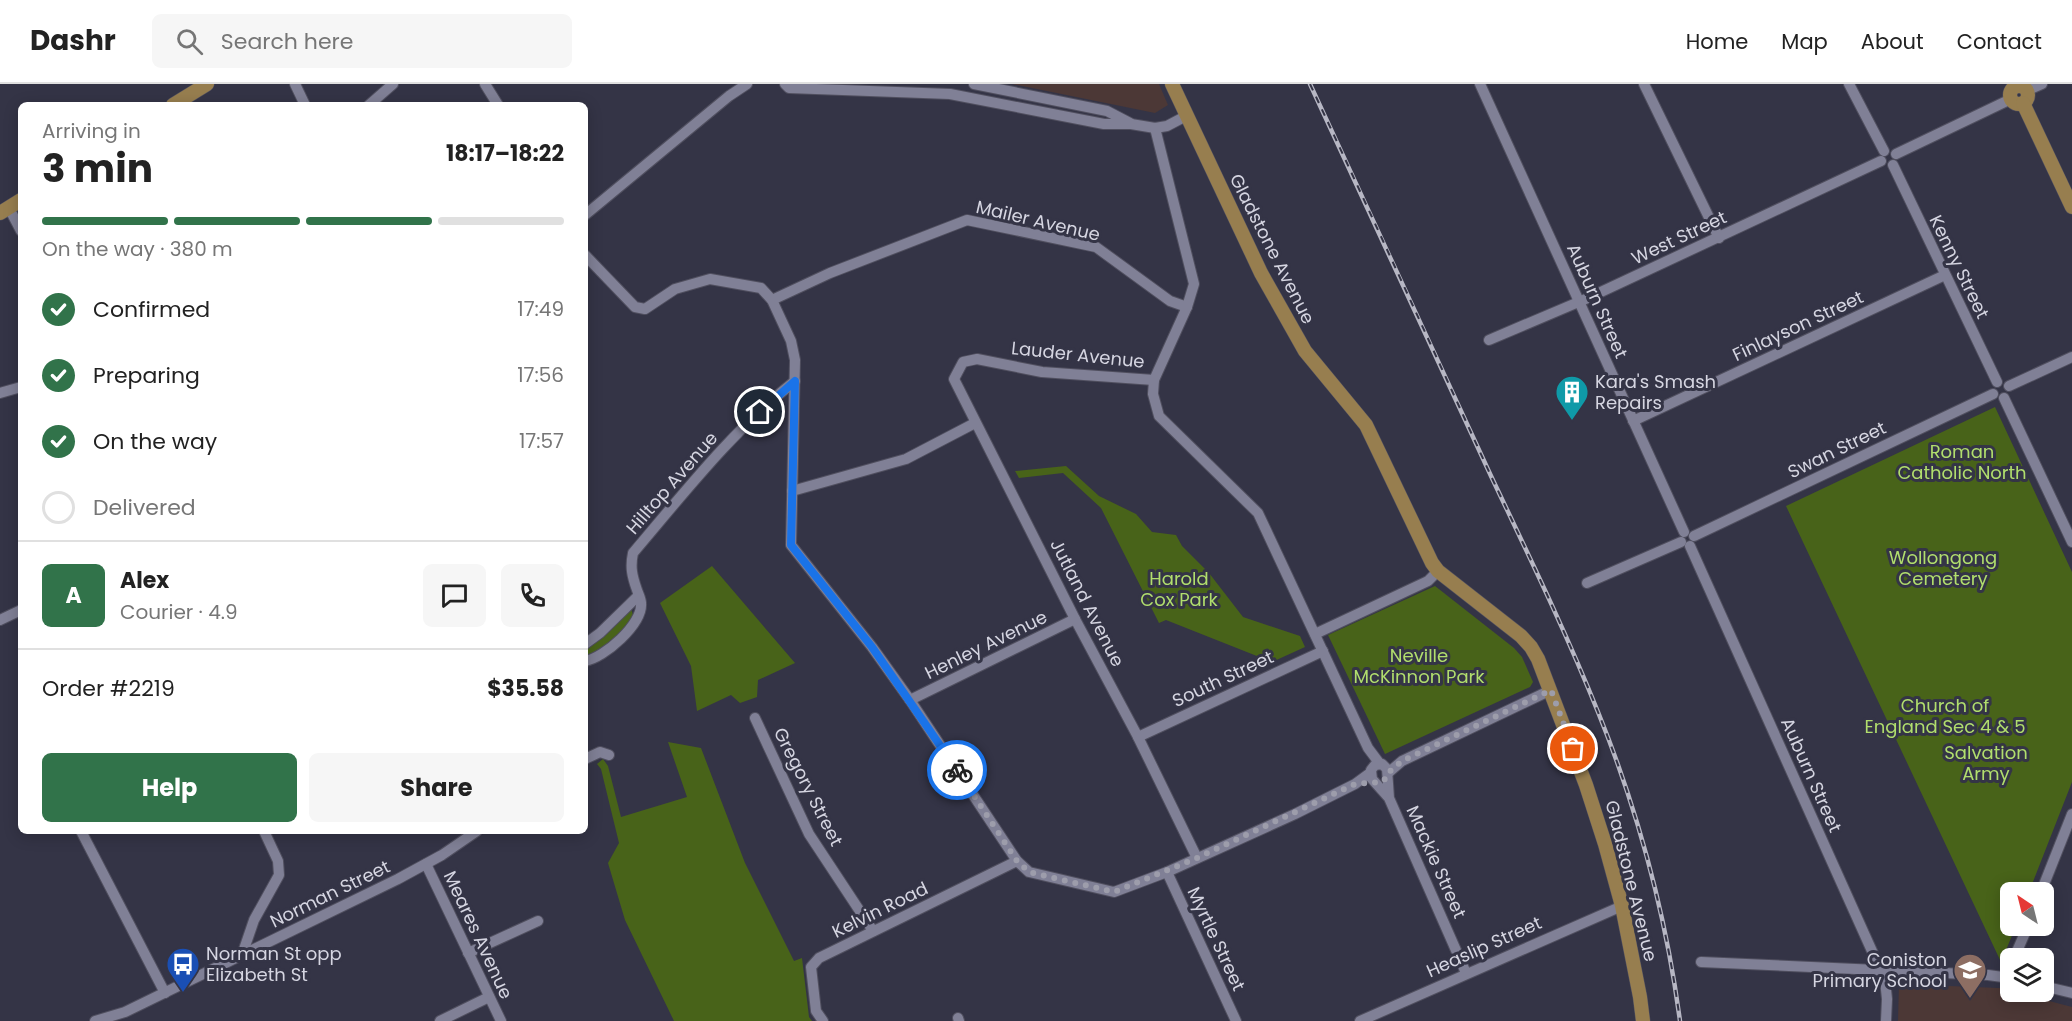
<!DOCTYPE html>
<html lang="en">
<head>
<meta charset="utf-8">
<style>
  body { margin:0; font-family:Poppins,sans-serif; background:#f6f6f6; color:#222; height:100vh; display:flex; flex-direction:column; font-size:22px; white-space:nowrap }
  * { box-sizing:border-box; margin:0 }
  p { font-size:20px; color:#767676 }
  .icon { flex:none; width:33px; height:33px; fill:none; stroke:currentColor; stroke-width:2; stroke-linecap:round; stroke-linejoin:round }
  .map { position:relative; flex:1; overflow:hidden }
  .details { position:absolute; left:18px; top:18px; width:570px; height:732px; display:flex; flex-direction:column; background:#fff; border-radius:9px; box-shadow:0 3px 15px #0003 }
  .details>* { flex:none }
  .needle { width:39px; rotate:325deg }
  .buttons { position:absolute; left:2000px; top:798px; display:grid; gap:12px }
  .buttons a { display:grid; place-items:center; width:54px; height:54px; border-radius:9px; background:#fff; box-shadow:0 3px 15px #0003; font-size:30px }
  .pin { position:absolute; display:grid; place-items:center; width:51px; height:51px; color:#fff; margin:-26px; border:3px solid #fff; border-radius:50%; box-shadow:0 2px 6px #0007 }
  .courier { position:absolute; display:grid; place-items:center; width:60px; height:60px; margin:-30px; border:4px solid #1a73e8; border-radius:50%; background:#fff; color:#222; box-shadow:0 2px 8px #0007 }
  .overview em { font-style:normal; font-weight:700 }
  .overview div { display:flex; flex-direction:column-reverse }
  .overview { display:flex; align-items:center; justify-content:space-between; height:102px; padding:0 24px }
  h1 { font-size:39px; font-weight:700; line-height:45px }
  .bar { display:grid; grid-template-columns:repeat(4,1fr); gap:9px 6px; align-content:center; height:72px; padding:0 24px }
  .bar i { height:8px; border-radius:4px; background:#e0e0e0 }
  .bar .active { background:#31734a }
  .bar p { grid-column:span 4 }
  .line { display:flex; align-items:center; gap:15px; padding:0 24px; border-top:2px solid #e0e0e0 }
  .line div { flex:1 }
  .round { display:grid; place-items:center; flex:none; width:63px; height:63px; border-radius:9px; background:#f6f6f6 }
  ol { padding:0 24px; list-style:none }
  li { display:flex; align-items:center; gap:18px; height:66px }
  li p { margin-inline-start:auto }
  li .icon { padding:6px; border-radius:50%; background:#31734a; color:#fff; stroke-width:4 }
  li:last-child { color:#767676 }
  li i { width:33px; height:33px; border:3px solid #e0e0e0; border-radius:50% }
  .cta { display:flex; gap:12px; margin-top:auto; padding:12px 24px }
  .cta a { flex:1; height:69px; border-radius:9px; background:#31734a; color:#fff; font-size:24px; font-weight:700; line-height:69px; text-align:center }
  .cta a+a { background:#f6f6f6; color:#222 }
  header { display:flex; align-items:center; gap:36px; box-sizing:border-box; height:84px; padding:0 30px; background:#fff; border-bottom:2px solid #e0e0e0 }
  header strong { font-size:28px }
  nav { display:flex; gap:33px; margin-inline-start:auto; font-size:21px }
  .search { width:420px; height:54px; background:#f6f6f6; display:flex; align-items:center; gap:15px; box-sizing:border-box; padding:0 21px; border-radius:9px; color:#767676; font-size:22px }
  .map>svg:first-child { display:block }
  .education { fill:#4c3836 }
  .green { fill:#486319 }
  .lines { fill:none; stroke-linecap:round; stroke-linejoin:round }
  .minor-casing { stroke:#504f5f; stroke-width:12 }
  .major-casing { stroke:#504f5f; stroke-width:15 }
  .minor { stroke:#808096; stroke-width:10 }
  .major { stroke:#977e4f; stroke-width:14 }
  .rail-casing { stroke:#b7b7c4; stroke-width:4.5 }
  .rail { stroke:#343446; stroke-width:2; stroke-dasharray:7; stroke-linecap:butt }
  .done { stroke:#9d9dab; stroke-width:6; stroke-dasharray:0 10.8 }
  .route { stroke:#1a73e8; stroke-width:8 }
  .labels { text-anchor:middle; stroke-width:6; stroke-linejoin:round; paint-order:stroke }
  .street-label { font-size:18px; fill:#d5d5e1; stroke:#343446 }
  .poi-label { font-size:18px; fill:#d5d5e1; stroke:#343446; text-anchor:start }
  .park-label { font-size:18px; fill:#b1de6d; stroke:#343446 }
</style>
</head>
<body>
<header>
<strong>Dashr</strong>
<div class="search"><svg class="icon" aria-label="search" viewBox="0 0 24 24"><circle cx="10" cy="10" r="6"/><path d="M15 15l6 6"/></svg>Search here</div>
<nav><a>Home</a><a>Map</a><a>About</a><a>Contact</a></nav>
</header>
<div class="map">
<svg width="2072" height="937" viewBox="0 0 2072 937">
  <rect width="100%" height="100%" fill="#343446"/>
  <g class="education">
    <path d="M1012 0H1159L1168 21 1155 29Z"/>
    <path d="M1899 900 1999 904 2072 923V937H1898Z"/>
  </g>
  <g class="green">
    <path d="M1995 323 2072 488V698L2029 808H2010V842H2016L2001 878 1786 422Z"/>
    <path d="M1066 382 1099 412 1136 430 1152 448 1176 451 1182 462 1209 489 1243 533 1300 552 1305 563 1272 578 1166 536 1159 539 1101 424 1063 389 1019 394 1015 387Z"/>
    <path d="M712 482 795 579 758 596 757 613 740 619 731 611 697 627 691 582 660 519Z"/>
    <path d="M1435 502 1514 564 1522 573 1533 598 1530 603 1385 670 1328 551Z"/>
    <path d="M631 524 633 531C622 550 607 566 585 572V564Z"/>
    <path d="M668 658 701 664 745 779 794 877 802 874 809 933 812 937H674L625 836 608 779 619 759 601 685 597 680 603 675 608 682 621 733 687 713Z"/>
  </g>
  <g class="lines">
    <defs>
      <g id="minor">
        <path d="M295 0 305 21"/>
        <path d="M485 0 498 21"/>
        <path d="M785 0 789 4 950 10 1104 40H1131L1155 44 1167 42 1186 32"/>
        <path d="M974 0 1107 27 1130 39"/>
        <path d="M1480 0 1684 448"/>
        <path d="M1644 0 1719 154"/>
        <path d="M1849 0 1884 67"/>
        <path d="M2026 7 2042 0"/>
        <path d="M369 21 393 0"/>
        <path d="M1155 44 1194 200 1187 223 1154 296 1153 310 1159 332 1258 429 1368 664 1380 680"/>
        <path d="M1896 70 2011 15"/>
        <path d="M1893 81 1997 298"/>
        <path d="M9 124 21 147"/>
        <path d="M585 131 729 12 747 0"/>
        <path d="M585 171 635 223 645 225 675 205 710 195 761 204 772 216 791 257 795 276 791 461 872 563 910 616 1017 777 1029 788 1114 808 1167 788 1295 730 1355 700 1370 689"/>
        <path d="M772 216 830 189 967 136 1096 163 1170 217 1187 223"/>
        <path d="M1489 256 1588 214 1881 77"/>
        <path d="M1154 296 1042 288 977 275 963 278 954 295 1075 535 1138 653 1197 774"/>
        <path d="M2009 302 2072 273"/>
        <path d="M0 309 21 303"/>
        <path d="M2004 314 2072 458"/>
        <path d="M1633 337 1945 191"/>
        <path d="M792 407 906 375 975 339"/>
        <path d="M1694 452 1993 310"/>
        <path d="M1690 462 1885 896 1887 915 1886 937"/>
        <path d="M1587 499 1681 458"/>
        <path d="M0 536 21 526"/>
        <path d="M1315 550 1428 497 1438 487"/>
        <path d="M585 560 600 549 638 512"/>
        <path d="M585 577C604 574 643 540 641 519 641 515 638 509 637 506 632 492 630 483 633 469 684 409 733 346 795 297"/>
        <path d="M910 616 1075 535"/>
        <path d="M755 634 809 750 873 847"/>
        <path d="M1138 653 1323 567"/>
        <path d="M585 675 600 668 609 671"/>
        <path d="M1388 689 1402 677 1551 606"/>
        <path d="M1389 714 1387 685 1382 680 1375 681 1371 686 1372 695 1389 714 1466 889"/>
        <path d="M81 747 165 909"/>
        <path d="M426 780 501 937"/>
        <path d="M1167 788 1236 937"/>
        <path d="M2041 808 2072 730"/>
        <path d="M468 869 538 837"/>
        <path d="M242 871 254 836 279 791 278 777 264 747"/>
        <path d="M2014 874 2028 842"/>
        <path d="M1701 878 1988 891 2010 894"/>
        <path d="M2043 902 2072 909"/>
        <path d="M958 934 959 937"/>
        <path d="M95 937 125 928 398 795 442 771 477 747"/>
        <path d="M440 937 489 913"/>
        <path d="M823 937 816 927 811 883 819 874 1017 777"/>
        <path d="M1360 937 1622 822"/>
      </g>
      <g id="major">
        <path d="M1172 0 1261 189 1305 267 1366 341 1432 479 1438 487 1521 552 1531 563 1538 575 1586 701 1605 760 1622 822 1640 913 1643 937"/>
        <circle cx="2019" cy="11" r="9"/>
        <path d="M2023 19 2072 123"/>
        <path d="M173 21 207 0"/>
        <path d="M0 129 21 116"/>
      </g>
    </defs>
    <use href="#minor" class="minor-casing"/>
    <use href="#major" class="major-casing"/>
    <use href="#minor" class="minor"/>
    <use href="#major" class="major"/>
    <defs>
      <path id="rail" d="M1310 0C1371 130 1431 261 1491 392 1528 470 1566 548 1598 628 1638 727 1666 832 1680 937"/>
    </defs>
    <use href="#rail" class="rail-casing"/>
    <use href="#rail" class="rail"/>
  </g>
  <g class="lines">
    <path class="done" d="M957 686 1017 777 1029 788 1114 808 1197 774 1355 700 1382 698 1387 693 1388 689 1402 677 1551 606 1573 665"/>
    <path class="route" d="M760 328 795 297 791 461 872 563 957 686"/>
  </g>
  <defs>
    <symbol id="building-pin" viewBox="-11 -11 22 30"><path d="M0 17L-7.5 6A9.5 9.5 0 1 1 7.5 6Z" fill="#0f9aa8" stroke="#343446"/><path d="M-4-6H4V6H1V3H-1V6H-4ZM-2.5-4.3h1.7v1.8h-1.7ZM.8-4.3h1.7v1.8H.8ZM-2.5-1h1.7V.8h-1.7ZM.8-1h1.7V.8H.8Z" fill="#fff"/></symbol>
    <symbol id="bus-pin" viewBox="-11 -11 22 30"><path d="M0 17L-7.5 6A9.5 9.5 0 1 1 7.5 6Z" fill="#1a4fb4" stroke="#343446"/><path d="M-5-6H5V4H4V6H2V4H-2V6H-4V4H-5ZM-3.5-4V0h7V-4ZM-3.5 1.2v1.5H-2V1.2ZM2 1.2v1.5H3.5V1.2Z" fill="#fff"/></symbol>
    <symbol id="school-pin" viewBox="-11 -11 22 30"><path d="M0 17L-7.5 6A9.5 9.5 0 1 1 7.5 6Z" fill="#8d6e63" stroke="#343446"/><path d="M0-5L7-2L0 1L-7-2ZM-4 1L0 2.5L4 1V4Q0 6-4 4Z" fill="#fff"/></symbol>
  </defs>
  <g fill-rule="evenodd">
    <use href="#building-pin" x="1553" y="289" width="38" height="52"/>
    <use href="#bus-pin" x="164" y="861" width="38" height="52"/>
    <use href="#school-pin" x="1951" y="867" width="38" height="52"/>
  </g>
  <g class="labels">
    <g class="street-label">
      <text transform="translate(1038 137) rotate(13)" y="6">Mailer Avenue</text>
      <text transform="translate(1679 154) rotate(-25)" y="6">West Street</text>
      <text transform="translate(1272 165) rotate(63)" y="6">Gladstone Avenue</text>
      <text transform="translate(1959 183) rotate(64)" y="6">Kenny Street</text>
      <text transform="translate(1597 217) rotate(66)" y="6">Auburn Street</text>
      <text transform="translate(1798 242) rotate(-25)" y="6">Finlayson Street</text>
      <text transform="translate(1078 271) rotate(6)" y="6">Lauder Avenue</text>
      <text transform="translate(1837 366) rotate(-26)" y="6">Swan Street</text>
      <text transform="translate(672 399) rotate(-49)" y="6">Hilltop Avenue</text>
      <text transform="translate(1087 519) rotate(63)" y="6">Jutland Avenue</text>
      <text transform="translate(986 561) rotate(-26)" y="6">Henley Avenue</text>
      <text transform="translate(1223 595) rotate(-25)" y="6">South Street</text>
      <text transform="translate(1811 691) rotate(66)" y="6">Auburn Street</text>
      <text transform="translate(808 703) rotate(63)" y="6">Gregory Street</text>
      <text transform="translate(1436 778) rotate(66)" y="6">Mackie Street</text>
      <text transform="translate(1631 797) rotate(76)" y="6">Gladstone Avenue</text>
      <text transform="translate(330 810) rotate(-26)" y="6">Norman Street</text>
      <text transform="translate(880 826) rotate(-26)" y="6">Kelvin Road</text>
      <text transform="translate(478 851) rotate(65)" y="6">Meares Avenue</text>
      <text transform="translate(1216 855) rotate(65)" y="6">Myrtle Street</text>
      <text transform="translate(1484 863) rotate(-24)" y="6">Heaslip Street</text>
    </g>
    <g class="poi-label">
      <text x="1595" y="304">Kara's Smash<tspan x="1595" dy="21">Repairs</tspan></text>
      <text x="206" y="876">Norman St opp<tspan x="206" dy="21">Elizabeth St</tspan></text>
      <text x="1947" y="882" text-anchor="end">Coniston<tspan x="1947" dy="21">Primary School</tspan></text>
    </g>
    <g class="park-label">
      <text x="1962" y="374">Roman<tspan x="1962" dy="21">Catholic North</tspan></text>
      <text x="1943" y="480">Wollongong<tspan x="1943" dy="21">Cemetery</tspan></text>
      <text x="1179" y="501">Harold<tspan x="1179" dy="21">Cox Park</tspan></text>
      <text x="1419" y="578">Neville<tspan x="1419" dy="21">McKinnon Park</tspan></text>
      <text x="1945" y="628">Church of<tspan x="1945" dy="21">England Sec 4 &amp; 5</tspan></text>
      <text x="1986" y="675">Salvation<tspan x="1986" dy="21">Army</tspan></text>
    </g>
  </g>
</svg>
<div class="buttons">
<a><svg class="needle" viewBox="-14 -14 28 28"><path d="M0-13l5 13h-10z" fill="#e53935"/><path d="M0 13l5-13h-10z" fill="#767676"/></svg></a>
<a><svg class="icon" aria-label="layers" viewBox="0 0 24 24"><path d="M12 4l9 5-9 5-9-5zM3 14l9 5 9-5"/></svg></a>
</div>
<div class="pin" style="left:1573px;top:665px;background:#ea580c"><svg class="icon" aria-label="bag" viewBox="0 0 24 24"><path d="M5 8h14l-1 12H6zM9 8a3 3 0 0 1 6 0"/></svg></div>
<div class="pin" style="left:760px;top:328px;background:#1f2937"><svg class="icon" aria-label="home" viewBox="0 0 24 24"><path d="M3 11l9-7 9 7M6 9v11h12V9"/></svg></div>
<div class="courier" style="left:957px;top:686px"><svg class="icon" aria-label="bike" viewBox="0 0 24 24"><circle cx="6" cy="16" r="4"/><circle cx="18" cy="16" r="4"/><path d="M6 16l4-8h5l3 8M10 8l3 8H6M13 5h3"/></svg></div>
<section class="details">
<div class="overview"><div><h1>3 min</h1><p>Arriving in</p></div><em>18:17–18:22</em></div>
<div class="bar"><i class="active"></i><i class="active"></i><i class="active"></i><i></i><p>On the way · 380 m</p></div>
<ol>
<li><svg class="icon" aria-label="check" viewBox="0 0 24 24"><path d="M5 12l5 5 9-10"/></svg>Confirmed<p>17:49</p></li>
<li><svg class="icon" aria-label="check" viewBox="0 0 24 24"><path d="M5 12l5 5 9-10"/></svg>Preparing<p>17:56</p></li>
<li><svg class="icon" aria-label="check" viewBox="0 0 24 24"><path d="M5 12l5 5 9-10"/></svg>On the way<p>17:57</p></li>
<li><i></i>Delivered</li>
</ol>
<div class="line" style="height:108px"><b class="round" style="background:#31734a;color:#fff">A</b><div><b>Alex</b><p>Courier · 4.9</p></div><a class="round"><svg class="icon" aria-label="chat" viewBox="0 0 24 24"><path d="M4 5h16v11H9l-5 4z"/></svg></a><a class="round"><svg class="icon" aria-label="phone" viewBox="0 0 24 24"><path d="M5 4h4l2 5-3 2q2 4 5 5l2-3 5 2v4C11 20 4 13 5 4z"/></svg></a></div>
<div class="line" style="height:78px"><div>Order #2219</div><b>$35.58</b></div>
<div class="cta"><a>Help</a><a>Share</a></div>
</section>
</div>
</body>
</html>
